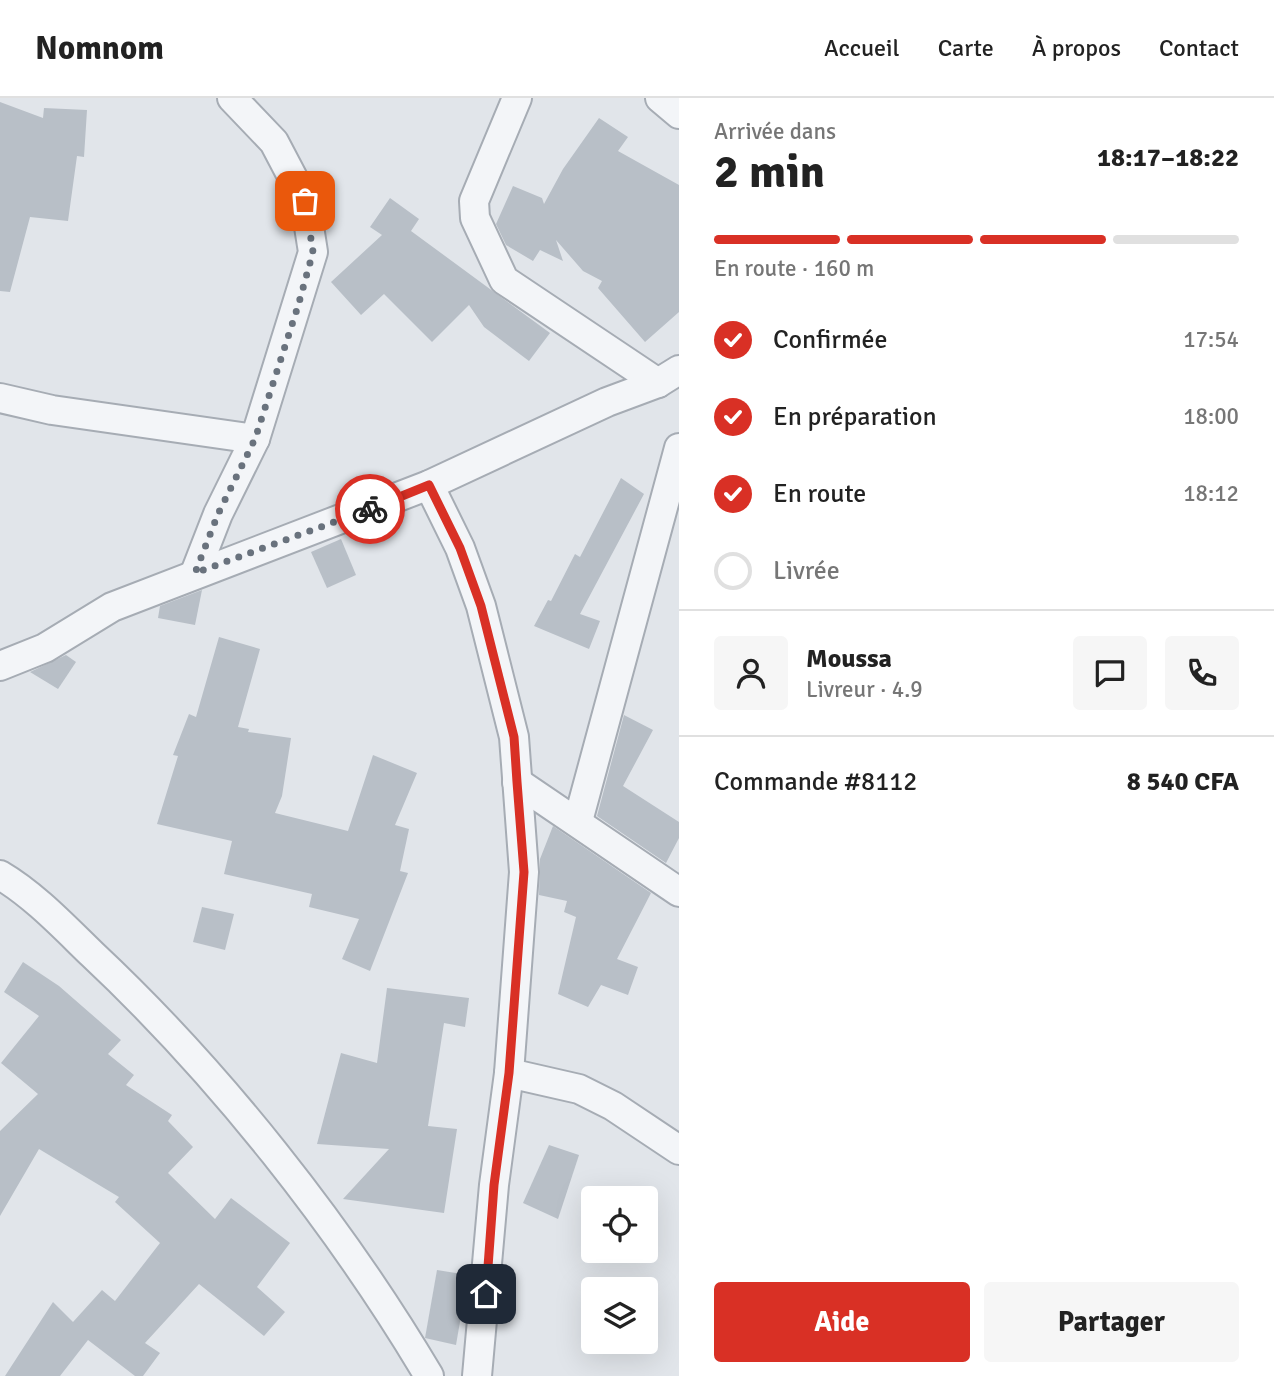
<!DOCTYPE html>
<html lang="fr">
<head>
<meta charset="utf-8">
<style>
  body { margin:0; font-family:Signika,sans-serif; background:#f6f6f6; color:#222; height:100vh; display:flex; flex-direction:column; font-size:26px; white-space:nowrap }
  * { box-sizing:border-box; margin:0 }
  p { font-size:23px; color:#767676 }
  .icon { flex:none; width:38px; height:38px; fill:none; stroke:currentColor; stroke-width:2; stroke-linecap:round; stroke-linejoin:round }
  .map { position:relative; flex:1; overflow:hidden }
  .details { display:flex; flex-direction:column; background:#fff; width:595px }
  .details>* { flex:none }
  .buttons { position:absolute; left:581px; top:1088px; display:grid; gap:14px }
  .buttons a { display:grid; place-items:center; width:77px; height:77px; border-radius:7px; background:#fff; box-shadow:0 7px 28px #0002; font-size:35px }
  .pin { position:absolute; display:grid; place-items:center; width:60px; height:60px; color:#fff; margin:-30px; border-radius:14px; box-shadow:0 4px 10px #0006 }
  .courier { position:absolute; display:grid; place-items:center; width:70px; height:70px; margin:-35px; border:5px solid #d93025; border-radius:50%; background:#fff; color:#222; box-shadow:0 2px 9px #0007 }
  .head em { font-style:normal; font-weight:800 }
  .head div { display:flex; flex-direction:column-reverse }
  .head { display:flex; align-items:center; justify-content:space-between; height:119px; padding:0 35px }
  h1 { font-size:46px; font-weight:800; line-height:52px }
  .bar { display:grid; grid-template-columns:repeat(4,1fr); gap:10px 7px; align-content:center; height:84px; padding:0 35px }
  .bar i { height:9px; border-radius:5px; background:#e0e0e0 }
  .bar .active { background:#d93025 }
  .bar p { grid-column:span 4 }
  .line { display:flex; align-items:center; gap:18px; padding:0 35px; border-top:2px solid #e0e0e0 }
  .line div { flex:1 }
  .round { display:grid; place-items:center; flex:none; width:74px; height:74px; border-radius:7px; background:#f6f6f6 }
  ol { padding:0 35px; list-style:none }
  li { display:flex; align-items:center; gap:21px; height:77px }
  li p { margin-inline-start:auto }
  li .icon { padding:7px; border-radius:50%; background:#d93025; color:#fff; stroke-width:4 }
  li:last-child { color:#767676 }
  li i { width:38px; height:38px; border:4px solid #e0e0e0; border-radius:50% }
  .cta { display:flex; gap:14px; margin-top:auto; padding:14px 35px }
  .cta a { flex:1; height:80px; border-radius:7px; background:#d93025; color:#fff; font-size:28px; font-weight:800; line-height:80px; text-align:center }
  .cta a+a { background:#f6f6f6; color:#222 }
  header { display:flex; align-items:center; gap:42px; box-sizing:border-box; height:98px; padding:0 35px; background:#fff; border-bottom:2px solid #e0e0e0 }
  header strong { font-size:33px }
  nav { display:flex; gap:38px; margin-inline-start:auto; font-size:24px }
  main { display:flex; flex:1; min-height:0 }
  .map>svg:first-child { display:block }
  .building { fill:#b8bfc7 }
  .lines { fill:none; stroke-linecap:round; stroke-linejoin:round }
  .street-casing { stroke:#a6acb4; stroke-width:32 }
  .street { stroke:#f3f5f8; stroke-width:28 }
  .done { stroke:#69727d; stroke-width:7; stroke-dasharray:0 12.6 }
  .route { stroke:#d93025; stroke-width:9 }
</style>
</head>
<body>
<header>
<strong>Nomnom</strong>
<nav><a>Accueil</a><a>Carte</a><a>À propos</a><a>Contact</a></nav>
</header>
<main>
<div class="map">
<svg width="679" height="1278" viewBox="0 0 679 1278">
  <rect width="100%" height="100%" fill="#e1e5ea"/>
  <g class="building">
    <path d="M0 4 43 20 44 10 87 12 84 59 77 58 68 123 30 119 10 194 0 193Z"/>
    <path d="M599 20 628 39 618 53 679 87V214L645 244 598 190 602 183 583 173 556 142 563 163 540 152 533 163 506 147 496 126 513 88 542 100 544 106 563 71Z"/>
    <path d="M390 100 419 121 411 133 550 235 529 263 484 229 469 207 432 244 384 196 361 217 331 184 382 137 370 129Z"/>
    <path d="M621 380 644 396 580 516 600 523 589 551 534 528 548 502 551 503 575 456 580 459Z"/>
    <path d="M341 441 356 477 327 490 311 454Z"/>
    <path d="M202 492 195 527 158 520 160 508Z"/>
    <path d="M219 539 260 551 238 629 249 631 248 634 291 640 282 698 275 715 348 733 373 657 417 675 395 727 409 731 400 773 408 775 370 873 342 861 359 821 309 809 312 796 224 776 232 743 157 726 178 658 173 657 189 616 196 619Z"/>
    <path d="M66 557 76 564 58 591 30 574Z"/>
    <path d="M624 617 653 632 623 688 679 724V740L666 765 597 718Z"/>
    <path d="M553 728 651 795 617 861 638 869 628 897 601 887 588 909 558 896 576 819 564 814 567 803 539 797 540 761Z"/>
    <path d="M202 809 234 816 225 852 193 844Z"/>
    <path d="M23 864 59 888 121 942 108 956 134 977 126 987 172 1017 168 1023 193 1049 168 1075 215 1121 231 1100 290 1145 257 1189 285 1214 264 1238 199 1186 145 1245 160 1255 143 1278H135L88 1242 60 1278H5L53 1204 73 1224 102 1192 115 1203 160 1145 115 1104 119 1099 39 1051 0 1118V1033L38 996 1 965 39 918 4 894Z"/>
    <path d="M387 890 469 900 465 929 444 925 428 1028 457 1031 444 1115 343 1101 389 1051 317 1046 341 955 377 965Z"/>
    <path d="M549 1047 579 1057 558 1121 523 1105Z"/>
    <path d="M437 1172 468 1177 456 1247 425 1240Z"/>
  </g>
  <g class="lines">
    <defs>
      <g id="street">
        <path d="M517 0 474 103 475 120 504 182 658 285"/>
        <path d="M660 0 679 16"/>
        <path d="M0 300 52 312 255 341"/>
        <path d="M429 387 460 450 481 508 514 639 524 774 509 975 494 1087 477 1278"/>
        <path d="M195 475 218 416 255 341 313 154 305 103 274 44 232 0"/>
        <path d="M0 568 45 550 112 509 429 387 607 304 658 285 679 272"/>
        <path d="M517 684 679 794"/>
        <path d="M578 723 679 350"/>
        <path d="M0 777C34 797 64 829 92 856 219 975 340 1128 429 1278"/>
        <path d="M509 975 579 991 613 1008 679 1052"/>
      </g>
    </defs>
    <use href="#street" class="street-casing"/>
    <use href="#street" class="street"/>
  </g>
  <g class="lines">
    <path class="done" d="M305 103 313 154 298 208 255 341 218 416 195 475 370 411"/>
    <path class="route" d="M370 411 429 387 460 450 481 508 514 639 517 684 524 774 509 975 494 1087 486 1196"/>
  </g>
</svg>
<div class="buttons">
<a><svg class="icon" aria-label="locate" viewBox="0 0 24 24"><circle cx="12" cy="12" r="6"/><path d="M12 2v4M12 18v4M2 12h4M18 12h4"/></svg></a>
<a><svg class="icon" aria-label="layers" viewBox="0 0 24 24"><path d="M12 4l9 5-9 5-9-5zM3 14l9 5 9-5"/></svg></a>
</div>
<div class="pin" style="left:305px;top:103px;background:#ea580c"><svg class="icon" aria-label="bag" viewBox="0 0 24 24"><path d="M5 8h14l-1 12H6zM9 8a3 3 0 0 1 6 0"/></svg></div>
<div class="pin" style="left:486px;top:1196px;background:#1f2937"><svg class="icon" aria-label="home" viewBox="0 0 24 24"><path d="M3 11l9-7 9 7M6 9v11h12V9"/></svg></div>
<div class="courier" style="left:370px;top:411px"><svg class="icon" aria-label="bike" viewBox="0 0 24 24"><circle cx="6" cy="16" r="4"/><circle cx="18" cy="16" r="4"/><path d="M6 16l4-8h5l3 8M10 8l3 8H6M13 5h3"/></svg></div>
</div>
<section class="details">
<div class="head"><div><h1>2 min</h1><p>Arrivée dans</p></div><em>18:17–18:22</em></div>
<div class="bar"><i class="active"></i><i class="active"></i><i class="active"></i><i></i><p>En route · 160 m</p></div>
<ol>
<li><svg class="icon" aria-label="check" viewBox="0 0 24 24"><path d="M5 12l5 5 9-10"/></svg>Confirmée<p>17:54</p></li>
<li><svg class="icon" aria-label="check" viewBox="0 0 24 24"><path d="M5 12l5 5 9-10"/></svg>En préparation<p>18:00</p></li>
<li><svg class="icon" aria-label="check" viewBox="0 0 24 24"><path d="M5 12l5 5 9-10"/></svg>En route<p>18:12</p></li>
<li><i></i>Livrée</li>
</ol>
<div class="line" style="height:126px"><a class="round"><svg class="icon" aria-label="person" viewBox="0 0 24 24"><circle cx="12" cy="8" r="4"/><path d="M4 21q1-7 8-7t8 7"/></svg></a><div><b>Moussa</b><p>Livreur · 4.9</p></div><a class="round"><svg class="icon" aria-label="chat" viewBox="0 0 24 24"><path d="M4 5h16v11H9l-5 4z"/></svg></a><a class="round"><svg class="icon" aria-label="phone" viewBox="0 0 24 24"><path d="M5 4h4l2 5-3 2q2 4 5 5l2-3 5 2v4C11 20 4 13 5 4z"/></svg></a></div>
<div class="line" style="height:91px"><div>Commande #8112</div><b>8 540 CFA</b></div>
<div class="cta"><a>Aide</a><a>Partager</a></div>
</section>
</main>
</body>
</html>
